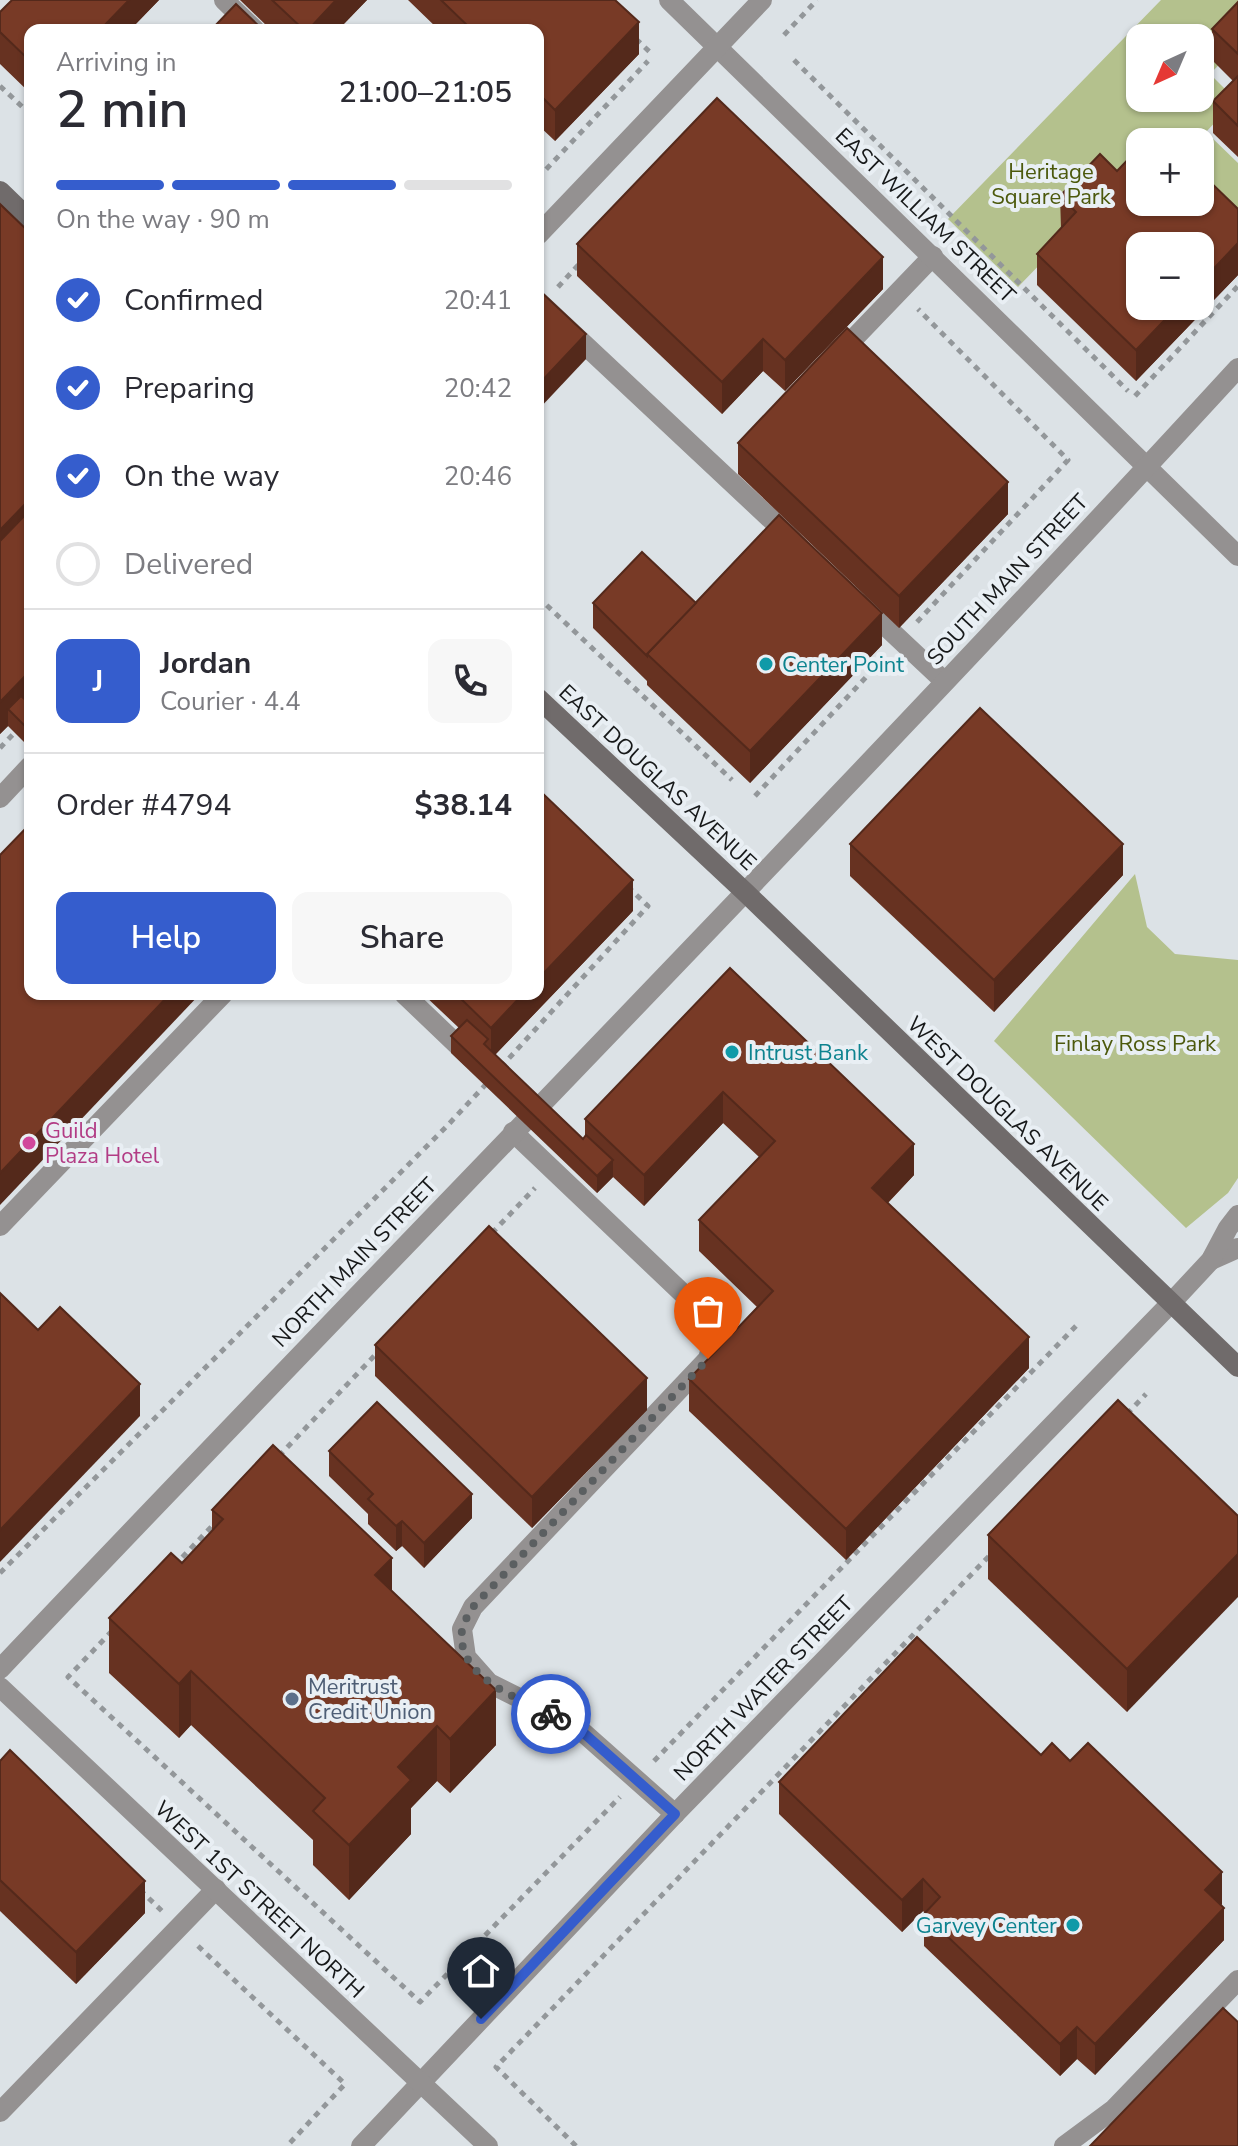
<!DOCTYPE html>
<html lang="en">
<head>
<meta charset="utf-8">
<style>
  body { margin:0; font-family:"Nunito Sans",sans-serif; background:#f7f7f7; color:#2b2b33; height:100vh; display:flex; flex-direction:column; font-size:30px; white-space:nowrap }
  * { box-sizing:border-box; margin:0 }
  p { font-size:26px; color:#7c7c81 }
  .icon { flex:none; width:44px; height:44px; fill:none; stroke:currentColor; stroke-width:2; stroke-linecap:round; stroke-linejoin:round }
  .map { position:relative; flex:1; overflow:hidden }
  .details { position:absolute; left:24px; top:24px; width:520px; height:976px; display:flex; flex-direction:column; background:#fff; border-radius:16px; box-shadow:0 2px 6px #0004 }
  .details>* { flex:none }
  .needle { width:52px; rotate:224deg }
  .buttons { position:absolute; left:1126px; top:24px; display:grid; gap:16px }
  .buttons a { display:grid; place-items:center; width:88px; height:88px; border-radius:16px; background:#fff; box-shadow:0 2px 6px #0004; font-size:40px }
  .pin { position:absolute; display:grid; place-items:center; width:68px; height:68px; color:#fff; margin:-82px -34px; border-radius:50% 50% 50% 0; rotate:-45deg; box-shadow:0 0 8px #0007 }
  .pin .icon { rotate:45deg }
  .courier { position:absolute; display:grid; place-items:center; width:80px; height:80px; margin:-40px; border:6px solid #355dcd; border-radius:50%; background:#fff; color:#222; box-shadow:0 2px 10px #0007 }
  .summary em { font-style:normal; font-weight:600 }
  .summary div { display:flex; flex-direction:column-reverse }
  .summary { display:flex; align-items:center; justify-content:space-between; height:136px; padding:0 32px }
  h1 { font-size:52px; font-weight:600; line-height:60px }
  .bar { display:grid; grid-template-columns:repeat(4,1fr); gap:12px 8px; align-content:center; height:96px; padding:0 32px }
  .bar i { height:10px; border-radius:6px; background:#e1e1e2 }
  .bar .selected { background:#355dcd }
  .bar p { grid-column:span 4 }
  .line { display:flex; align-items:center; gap:20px; padding:0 32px; border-top:2px solid #e1e1e2 }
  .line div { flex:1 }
  .round { display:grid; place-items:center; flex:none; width:84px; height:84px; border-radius:16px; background:#f7f7f7 }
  ol { padding:0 32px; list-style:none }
  li { display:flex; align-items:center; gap:24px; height:88px }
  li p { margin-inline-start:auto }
  li .icon { padding:8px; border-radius:50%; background:#355dcd; color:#fff; stroke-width:4 }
  li:last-child { color:#7c7c81 }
  li i { width:44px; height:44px; border:4px solid #e1e1e2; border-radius:50% }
  .cta { display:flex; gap:16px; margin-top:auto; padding:16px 32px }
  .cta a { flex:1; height:92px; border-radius:16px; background:#355dcd; color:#fff; font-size:32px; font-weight:600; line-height:92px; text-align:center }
  .cta a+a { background:#f7f7f7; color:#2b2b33 }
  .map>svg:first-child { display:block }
  .green { fill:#b4c18d; fill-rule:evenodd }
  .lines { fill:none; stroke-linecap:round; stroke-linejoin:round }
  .path { stroke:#93979a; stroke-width:5; stroke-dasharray:6 6; stroke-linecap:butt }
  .service { stroke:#949191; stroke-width:20 }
  .minor { stroke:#949191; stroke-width:20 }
  .tertiary { stroke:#949191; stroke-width:20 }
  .secondary { stroke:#706b6b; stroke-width:20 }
  .wall { fill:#673221 }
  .shaded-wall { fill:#54291b }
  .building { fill:#783a26; stroke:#54291b; stroke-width:2 }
  .done { stroke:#5b5f61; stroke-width:8; stroke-dasharray:0 14.4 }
  .route { stroke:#355dcd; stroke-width:10 }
  .culture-dot { fill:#0f9aa8; stroke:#e9eff4; stroke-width:3 }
  .hotel-dot { fill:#d1479c; stroke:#e9eff4; stroke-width:3 }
  .service-dot { fill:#5c6f8a; stroke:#e9eff4; stroke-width:3 }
  .labels { text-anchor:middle; stroke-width:8; stroke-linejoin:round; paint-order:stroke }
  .park-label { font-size:22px; fill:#4c590c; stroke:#e9eff4 }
  .street-label { font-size:22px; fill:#161819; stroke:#e9eff4 }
  .culture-label { font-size:22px; fill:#0d838f; stroke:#e9eff4; text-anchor:start }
  .hotel-label { font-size:22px; fill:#b23c85; stroke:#e9eff4; text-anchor:start }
  .service-label { font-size:22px; fill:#4e5e75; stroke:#e9eff4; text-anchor:start }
</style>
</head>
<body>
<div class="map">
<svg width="1238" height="2146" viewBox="0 0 1238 2146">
  <rect width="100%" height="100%" fill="#dce2e6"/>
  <g class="green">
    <path d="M1161 0H1238V45L1210 74 1236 100 1206 132 1238 163V234L1200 196V142H1140V161L1018 287 948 219ZM1140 38H1200V98H1140Z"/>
    <path d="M1135 874 1147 927 1175 954 1238 960V1178L1228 1193 1186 1228 994 1041Z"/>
  </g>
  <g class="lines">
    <g class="path">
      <path d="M784 35 817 0"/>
      <path d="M636 39 653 55"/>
      <path d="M794 60 1128 391"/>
      <path d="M0 86 30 114"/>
      <path d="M538 178 648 61"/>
      <path d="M558 287 581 262"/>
      <path d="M1135 396 1238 286"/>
      <path d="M538 597 732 780"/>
      <path d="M917 622 1068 460 918 309"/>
      <path d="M0 748 19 728"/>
      <path d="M755 796 883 659"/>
      <path d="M501 1067 648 906 628 887"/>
      <path d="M492 1233 535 1188"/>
      <path d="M1127 1414 1146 1394"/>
      <path d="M279 1456 377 1353"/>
      <path d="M174 1566 214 1524"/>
      <path d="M0 1573 447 1126 489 1081"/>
      <path d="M112 1631 68 1677 420 2002 620 1797"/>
      <path d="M654 1761 1077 1325"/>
      <path d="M140 1890 162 1911"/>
      <path d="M198 1946 345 2084 287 2146"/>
      <path d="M576 2146 496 2067 992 1553"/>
    </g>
    <g class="service">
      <path d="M224 0 255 30"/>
      <path d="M538 301 792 539"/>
      <path d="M836 357 933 256"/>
      <path d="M862 604 944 681"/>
      <path d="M404 994 471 1058"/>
      <path d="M513 1132 717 1326 708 1359 473 1607 462 1629 466 1657 489 1683 577 1727 675 1814"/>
      <path d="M0 1226 223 994"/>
      <path d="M0 2112 216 1889"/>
      <path d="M1064 2146 1114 2109 1238 1980"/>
    </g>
    <g class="minor">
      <path d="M669 0 1238 556"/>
      <path d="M1211 1260 1238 1248"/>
      <path d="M361 2146 675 1814 1171 1303 1211 1260 1228 1228 1238 1215"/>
    </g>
    <g class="tertiary">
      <path d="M538 235 762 0"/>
      <path d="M0 798 30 766"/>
      <path d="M0 1669C412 1235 833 809 1238 368"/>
      <path d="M0 1687 488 2146"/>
    </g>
    <g class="secondary">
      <path d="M0 191 30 220"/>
      <path d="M538 698 745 892 1238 1367"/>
    </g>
  </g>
  <g class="wall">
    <path d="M12 0H159L130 30H30V93L0 64V12Z"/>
    <path d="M240 0H367L338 30H271Z"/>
    <path d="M408 0H615L639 54 555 141 538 125V30H439Z"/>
    <path d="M1238 2V157L1213 133V101L1233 81 1212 60V29Z"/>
    <path d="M1117 171 1238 209V275L1136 381 1037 285V254L1061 228 1060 196Z"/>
    <path d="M0 204 30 233V748L8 726 0 734Z"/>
    <path d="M577 244 883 289 785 391 763 371 722 414 577 276Z"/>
    <path d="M738 443 1008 514 899 628 738 474Z"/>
    <path d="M593 603H696L882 645 750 783 647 685V681L593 628Z"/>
    <path d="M850 844 1123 875 994 1012 850 876Z"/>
    <path d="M633 911 495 1055 583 1139 585 1136V1119L730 968 914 1175 888 1203 1029 1368 846 1560 689 1411V1379L757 1307 699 1251V1220L759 1157 723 1123 644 1206 613 1177 597 1193 451 1053V1036L459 1028 423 994H538Z"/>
    <path d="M375 1345 647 1410 532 1528 375 1376Z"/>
    <path d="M329 1451 472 1518 424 1568 402 1546 396 1551 368 1524V1514L329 1476Z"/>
    <path d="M212 1510 392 1591 496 1745 450 1793 437 1781 411 1808V1834L349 1900 313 1865V1840L191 1725 179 1738 109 1673V1618L182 1563 212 1531Z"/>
    <path d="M1238 1516 1127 1712 988 1579V1535Z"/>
    <path d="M1041 1755 1222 1904 1221 1905 1224 1940 1095 2075 1077 2059 1060 2076 924 1946V1914L925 1913 923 1911 902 1932 779 1814V1782Z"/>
    <path d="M0 1761 145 1913 76 1984 0 1911Z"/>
  </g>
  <g class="shaded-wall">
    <path d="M129 0H159L130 30H100Z"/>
    <path d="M336 0H367L338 30H308Z"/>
    <path d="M639 22V54L555 141V110Z"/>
    <path d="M1238 243V275L1136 381V350L1178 306H1200V283Z"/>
    <path d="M883 257V289L785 391V360Z"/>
    <path d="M586 334V359L538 410V385Z"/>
    <path d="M763 339V371L722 414V382Z"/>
    <path d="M1008 482V514L899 628V596Z"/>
    <path d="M30 499V542L0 573V530Z"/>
    <path d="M882 613V645L750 783V751Z"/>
    <path d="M30 671V703L16 717 8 709V726L0 734V702Z"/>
    <path d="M1123 844V875L994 1012V980Z"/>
    <path d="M633 880V911L491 1059V1028L523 994H538V979Z"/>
    <path d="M170 994H200L0 1205V1173Z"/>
    <path d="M723 1092V1123L644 1206V1175Z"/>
    <path d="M914 1144V1175L872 1219V1188Z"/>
    <path d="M613 1160V1177L597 1193V1176Z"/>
    <path d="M1029 1337V1368L846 1560V1529Z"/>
    <path d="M647 1378V1410L532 1528V1497Z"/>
    <path d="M140 1384V1416L0 1562V1530Z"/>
    <path d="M472 1494V1518L424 1568V1543Z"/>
    <path d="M402 1521V1546L396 1551V1526Z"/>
    <path d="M1238 1554V1597L1127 1712V1669Z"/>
    <path d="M392 1558V1612L375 1575Z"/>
    <path d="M191 1671V1725L179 1738V1684Z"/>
    <path d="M496 1690V1745L450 1793V1739Z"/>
    <path d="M437 1726V1781L411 1808V1834L349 1900V1845L398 1767Z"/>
    <path d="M1222 1872V1904L1205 1922V1890Z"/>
    <path d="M923 1879V1911L902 1932V1900Z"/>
    <path d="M145 1881V1913L76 1984V1952Z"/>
    <path d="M1224 1908V1940L1095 2075V2044Z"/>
    <path d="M1077 2027V2059L1060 2076V2044Z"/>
  </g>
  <g class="building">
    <path d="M12 0H129L100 30H30V61L0 32V12Z"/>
    <path d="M272 0H336L308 30H304Z"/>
    <path d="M441 0H615L639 22 555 110 538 93V30H472Z"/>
    <path d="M1238 2V54L1212 29Z"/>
    <path d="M236 4 263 30H211Z"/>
    <path d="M1238 76V126L1213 101Z"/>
    <path d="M717 98 883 257 785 360 763 339 722 382 577 244Z"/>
    <path d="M1156 130 1169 142H1145Z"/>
    <path d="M1140 147V202H1200V172L1238 209V243L1200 283V246H1140V306H1178L1136 350 1037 254 1076 212 1060 196 1100 154 1117 171Z"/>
    <path d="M0 204 30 233V499L0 530Z"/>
    <path d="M539 290 586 334 538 385V291Z"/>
    <path d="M847 328 1008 482 899 596 738 443Z"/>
    <path d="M30 510V671L0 702V541Z"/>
    <path d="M779 515 882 613 750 751 647 654Z"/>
    <path d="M642 552 696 603 647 654V656L593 603Z"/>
    <path d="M21 696 30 704V731L8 709Z"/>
    <path d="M980 708 1123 844 994 980 850 844Z"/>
    <path d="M538 789 633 880 538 979Z"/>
    <path d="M30 824V994H170L0 1173V855Z"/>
    <path d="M730 968 914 1144 872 1188 1029 1337 846 1529 689 1379 773 1291 699 1220 775 1141 723 1092 644 1175 585 1119Z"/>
    <path d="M456 994H523L491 1028Z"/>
    <path d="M467 1020 488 1039 484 1044 583 1139 586 1135 613 1160 597 1176 451 1036Z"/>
    <path d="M489 1226 647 1378 532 1497 375 1345Z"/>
    <path d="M0 1293 38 1330 60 1307 140 1384 0 1530Z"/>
    <path d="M1118 1400 1238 1516V1554L1127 1669 988 1535Z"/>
    <path d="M377 1402 472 1494 424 1543 402 1521 396 1526 368 1499 373 1494 329 1451Z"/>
    <path d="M273 1445 392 1558 375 1575 496 1690 450 1739 437 1726 398 1767 411 1780 349 1845 313 1811 325 1798 191 1671 179 1684 109 1618 171 1553 182 1563 223 1519 212 1510Z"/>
    <path d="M917 1637 1041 1755 1052 1743 1070 1761 1088 1743 1222 1872 1205 1890 1224 1908 1095 2044 1077 2027 1060 2044 924 1914 940 1897 923 1879 902 1900 779 1782Z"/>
    <path d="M10 1750 145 1881 76 1952 0 1880V1761Z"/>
    <path d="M1223 2008 1238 2022V2146H1090Z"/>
  </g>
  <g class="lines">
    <path class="done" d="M551 1714C517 1698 456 1677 462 1630 463 1623 469 1614 473 1607L708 1359"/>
    <path class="route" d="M481 2019 675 1814 577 1727 551 1714"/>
  </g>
  <g class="culture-dot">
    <circle cx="766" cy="664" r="8"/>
    <circle cx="732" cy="1052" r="8"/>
    <circle cx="1073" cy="1925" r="8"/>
  </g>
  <circle class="hotel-dot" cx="29" cy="1143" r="8"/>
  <circle class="service-dot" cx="292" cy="1699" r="8"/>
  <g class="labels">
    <g class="park-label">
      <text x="1051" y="179">Heritage<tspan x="1051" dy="25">Square Park</tspan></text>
      <text x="1135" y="1051">Finlay Ross Park</text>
    </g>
    <g class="street-label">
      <text transform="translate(926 215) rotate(44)" y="8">EAST WILLIAM STREET</text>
      <text transform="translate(1007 579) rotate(-47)" y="8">SOUTH MAIN STREET</text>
      <text transform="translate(658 777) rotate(43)" y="8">EAST DOUGLAS AVENUE</text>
      <text transform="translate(1008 1113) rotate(44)" y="8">WEST DOUGLAS AVENUE</text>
      <text transform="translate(354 1262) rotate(-46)" y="8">NORTH MAIN STREET</text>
      <text transform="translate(763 1688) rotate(-46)" y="8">NORTH WATER STREET</text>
      <text transform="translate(260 1899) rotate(43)" y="8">WEST 1ST STREET NORTH</text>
    </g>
    <g class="culture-label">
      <text x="782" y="672">Center Point</text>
      <text x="748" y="1060">Intrust Bank</text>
      <text x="1057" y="1933" text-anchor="end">Garvey Center</text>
    </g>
    <g class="hotel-label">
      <text x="45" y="1138">Guild<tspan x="45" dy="25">Plaza Hotel</tspan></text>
    </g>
    <g class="service-label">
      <text x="308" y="1694">Meritrust<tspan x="308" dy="25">Credit Union</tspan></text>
    </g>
  </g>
</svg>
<div class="buttons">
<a><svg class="needle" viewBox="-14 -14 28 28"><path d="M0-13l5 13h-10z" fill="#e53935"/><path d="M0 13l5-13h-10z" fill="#7c7c81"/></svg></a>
<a>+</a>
<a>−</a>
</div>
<div class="pin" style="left:708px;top:1359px;background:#ea580c"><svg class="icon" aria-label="bag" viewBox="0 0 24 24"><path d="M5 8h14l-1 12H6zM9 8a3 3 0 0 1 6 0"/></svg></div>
<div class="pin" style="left:481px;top:2019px;background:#1f2937"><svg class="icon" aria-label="home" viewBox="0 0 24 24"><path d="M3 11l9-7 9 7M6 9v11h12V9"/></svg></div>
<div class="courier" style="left:551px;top:1714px"><svg class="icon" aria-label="bike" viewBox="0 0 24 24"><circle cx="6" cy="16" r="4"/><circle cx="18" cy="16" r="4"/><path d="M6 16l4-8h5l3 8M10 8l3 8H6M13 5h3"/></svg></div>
<section class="details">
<div class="summary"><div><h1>2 min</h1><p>Arriving in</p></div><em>21:00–21:05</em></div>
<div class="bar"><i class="selected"></i><i class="selected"></i><i class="selected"></i><i></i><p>On the way · 90 m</p></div>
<ol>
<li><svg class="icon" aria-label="check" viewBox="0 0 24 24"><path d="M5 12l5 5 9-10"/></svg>Confirmed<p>20:41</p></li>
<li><svg class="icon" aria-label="check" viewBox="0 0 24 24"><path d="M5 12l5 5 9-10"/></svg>Preparing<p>20:42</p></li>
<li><svg class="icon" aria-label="check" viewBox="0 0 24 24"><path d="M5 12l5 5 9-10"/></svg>On the way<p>20:46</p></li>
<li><i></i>Delivered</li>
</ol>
<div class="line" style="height:144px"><b class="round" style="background:#355dcd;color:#fff">J</b><div><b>Jordan</b><p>Courier · 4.4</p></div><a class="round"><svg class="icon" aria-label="phone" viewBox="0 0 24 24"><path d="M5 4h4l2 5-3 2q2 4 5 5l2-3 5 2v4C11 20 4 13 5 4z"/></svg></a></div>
<div class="line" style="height:104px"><div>Order #4794</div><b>$38.14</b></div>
<div class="cta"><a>Help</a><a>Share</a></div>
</section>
</div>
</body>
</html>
